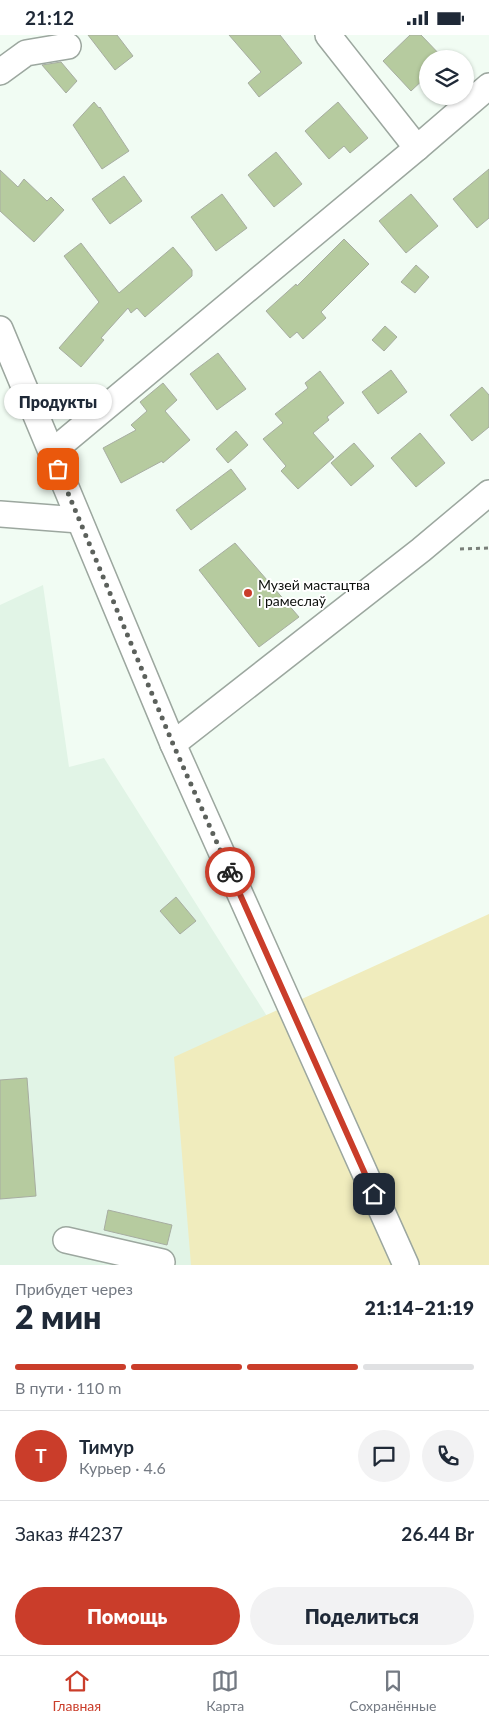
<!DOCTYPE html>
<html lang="ru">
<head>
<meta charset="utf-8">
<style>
  body { margin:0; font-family:Lato,sans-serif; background:#f2f2f3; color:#1f2937; height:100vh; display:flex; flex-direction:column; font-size:19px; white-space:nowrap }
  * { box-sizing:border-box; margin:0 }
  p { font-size:16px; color:#747a83 }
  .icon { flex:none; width:28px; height:28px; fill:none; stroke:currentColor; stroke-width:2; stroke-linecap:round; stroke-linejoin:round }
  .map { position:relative; height:1230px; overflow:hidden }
  .details { display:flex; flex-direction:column; background:#fff; flex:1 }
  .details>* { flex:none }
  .tools { position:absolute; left:419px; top:15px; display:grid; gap:10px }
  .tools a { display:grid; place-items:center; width:55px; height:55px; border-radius:50%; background:#fff; box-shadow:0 1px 4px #0004; font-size:25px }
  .pin { position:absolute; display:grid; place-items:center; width:42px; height:42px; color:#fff; margin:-21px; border-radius:10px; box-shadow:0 2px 8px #0006 }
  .courier { position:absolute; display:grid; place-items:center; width:50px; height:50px; margin:-25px; border:4px solid #ca3d2a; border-radius:50%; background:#fff; color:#222; box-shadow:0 1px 6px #0007 }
  .bubble { position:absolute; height:35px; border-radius:18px; background:#fff; box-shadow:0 1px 4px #0004; font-size:16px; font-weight:800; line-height:35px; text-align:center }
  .overview em { font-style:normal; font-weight:800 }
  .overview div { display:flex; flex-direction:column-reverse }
  .overview { display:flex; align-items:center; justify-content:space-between; height:85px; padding:0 15px }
  h1 { font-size:32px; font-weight:800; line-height:38px }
  .bar { display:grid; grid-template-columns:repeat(4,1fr); gap:8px 5px; align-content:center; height:60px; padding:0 15px }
  .bar i { height:6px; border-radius:4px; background:#e0e1e3 }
  .bar .current { background:#ca3d2a }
  .bar p { grid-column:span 4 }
  .line { display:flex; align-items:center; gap:12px; padding:0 15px; border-top:1px solid #e0e1e3 }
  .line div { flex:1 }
  .round { display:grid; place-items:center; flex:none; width:52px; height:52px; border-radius:26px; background:#f2f2f3 }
  .primary-button { display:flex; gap:10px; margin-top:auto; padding:10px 15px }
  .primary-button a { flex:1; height:58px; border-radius:30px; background:#ca3d2a; color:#fff; font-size:20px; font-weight:800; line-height:58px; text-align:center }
  .primary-button a+a { background:#f2f2f3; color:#1f2937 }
  .status { display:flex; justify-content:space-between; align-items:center; height:35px; padding:0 25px; background:#fff; direction:ltr }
  .status svg { height:14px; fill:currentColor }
  .tab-bar { display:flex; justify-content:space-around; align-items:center; height:70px; border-top:1px solid #e0e1e3; background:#fff; font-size:14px; color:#747a83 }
  .tab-bar a { display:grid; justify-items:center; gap:2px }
  .tab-bar .current { color:#ca3d2a }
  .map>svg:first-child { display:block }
  .built { fill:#e1f4e6 }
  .green { fill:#f0ecbd }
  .building { fill:#b6cb9f; stroke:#a7ada1 }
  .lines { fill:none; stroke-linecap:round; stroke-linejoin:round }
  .minor-casing { stroke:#9ca79f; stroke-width:28 }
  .path { stroke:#797f79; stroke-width:3; stroke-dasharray:4 4; stroke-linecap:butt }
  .minor { stroke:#fff; stroke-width:25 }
  .done { stroke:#5c615c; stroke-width:5; stroke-dasharray:0 9 }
  .route { stroke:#ca3d2a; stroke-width:6 }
  .poi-dot { fill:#ca3d2a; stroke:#fff; stroke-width:2 }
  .labels { text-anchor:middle; stroke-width:4; stroke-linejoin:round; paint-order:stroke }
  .poi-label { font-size:14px; fill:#0b0e0b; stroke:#fff; text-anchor:start }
</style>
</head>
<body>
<div class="status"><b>21:12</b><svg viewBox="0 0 49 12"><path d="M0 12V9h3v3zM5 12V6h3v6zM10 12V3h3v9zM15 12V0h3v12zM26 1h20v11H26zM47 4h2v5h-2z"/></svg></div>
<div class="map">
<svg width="489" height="1230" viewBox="0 0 489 1230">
  <rect width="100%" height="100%" fill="#f1fcf3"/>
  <path class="built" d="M43 550 69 732 104 723 306 1043 253 1230H0V570Z"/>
  <path class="green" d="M489 879V1230H191L174 1022Z"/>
  <g class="building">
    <path d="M88 0H117L133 21 115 35Z"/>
    <path d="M229 0H280L302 28 259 62 248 48 261 37Z"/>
    <path d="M410 0H421L444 24H428V40L411 56 383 26Z"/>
    <path d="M61 27 77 46 66 58 42 30Z"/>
    <path d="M94 67 99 73 100 72 129 116 102 134 73 90Z"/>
    <path d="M338 67 368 103 350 118 344 111 329 124 305 96Z"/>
    <path d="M276 117 302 149 274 172 248 140Z"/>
    <path d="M489 134V183L477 193 453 164Z"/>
    <path d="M0 135 18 152 24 144 47 166 51 162 64 175 34 207 0 176Z"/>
    <path d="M124 141 142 166 110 189 92 164Z"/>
    <path d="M222 159 247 193 216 216 191 182Z"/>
    <path d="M411 159 438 191 406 218 379 186Z"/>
    <path d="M344 204 369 229 321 277 326 283 303 304 297 297 290 303 266 276 296 249 297 251Z"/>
    <path d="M81 208 119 258 173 212 192 235V241L145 282 137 273 131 278 128 273 101 303 104 305 81 332 59 313 99 267 64 221Z"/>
    <path d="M416 230 429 242 415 258 401 247Z"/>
    <path d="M385 291 397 302 384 316 372 305Z"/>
    <path d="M218 318 246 354 217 375 190 339Z"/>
    <path d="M391 335 407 357 378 379 362 357Z"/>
    <path d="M320 336 344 368 327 382 329 385 313 398 334 422 298 454 281 436 286 431 263 404 283 388 275 379 308 353 305 348Z"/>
    <path d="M163 348 177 365 165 376 190 405 163 428 162 426 121 448 103 413 136 395 131 390 147 376 140 367Z"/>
    <path d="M482 352 489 360V392L472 406 450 380Z"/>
    <path d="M236 396 248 410 228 428 216 414Z"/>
    <path d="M420 398 445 428 416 452 391 423Z"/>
    <path d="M354 408 374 431 351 451 331 428Z"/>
    <path d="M231 434 246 454 191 495 176 475Z"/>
    <path d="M235 508 299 582 259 612 199 535Z"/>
    <path d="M176 862 196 886 180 899 160 876Z"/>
    <path d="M27 1043 36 1161 0 1164V1045Z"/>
    <path d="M108 1175 172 1190 167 1210 104 1195Z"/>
  </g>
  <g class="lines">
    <defs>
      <g id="minor">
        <path d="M328 0 417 113"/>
        <path d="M0 37 26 18 68 11"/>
        <path d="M0 294 173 709 406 1230"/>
        <path d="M52 417 417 113 489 51"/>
        <path d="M0 479 79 485"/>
        <path d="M173 709 421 515 489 458"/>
        <path d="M66 1205 162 1227 161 1230"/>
      </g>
    </defs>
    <use href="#minor" class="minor-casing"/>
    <path class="path" d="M460 514 489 513"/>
    <use href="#minor" class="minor"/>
  </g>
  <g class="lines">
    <path class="done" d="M58 434 173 709 230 837"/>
    <path class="route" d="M230 837 374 1159"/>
  </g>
  <circle class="poi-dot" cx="248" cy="558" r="5"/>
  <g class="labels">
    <g class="poi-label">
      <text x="258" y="555">Музей мастацтва<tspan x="258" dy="16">і рамеслаў</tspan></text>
    </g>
  </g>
</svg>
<div class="tools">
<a><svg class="icon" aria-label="layers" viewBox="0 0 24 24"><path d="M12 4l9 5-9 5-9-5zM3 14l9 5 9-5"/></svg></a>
</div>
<div class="pin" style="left:58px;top:434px;background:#ea580c"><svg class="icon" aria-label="bag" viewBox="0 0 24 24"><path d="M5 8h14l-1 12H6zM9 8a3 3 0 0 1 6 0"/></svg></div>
<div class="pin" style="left:374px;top:1159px;background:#1f2937"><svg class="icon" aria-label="home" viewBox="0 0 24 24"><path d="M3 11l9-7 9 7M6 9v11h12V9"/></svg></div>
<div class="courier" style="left:230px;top:837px"><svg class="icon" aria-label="bike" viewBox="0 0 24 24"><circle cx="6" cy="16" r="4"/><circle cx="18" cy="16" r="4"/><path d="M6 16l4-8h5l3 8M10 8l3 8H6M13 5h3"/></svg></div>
<div class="bubble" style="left:4px;top:349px;width:108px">Продукты</div>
</div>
<section class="details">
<div class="overview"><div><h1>2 мин</h1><p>Прибудет через</p></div><em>21:14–21:19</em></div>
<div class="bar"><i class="current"></i><i class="current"></i><i class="current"></i><i></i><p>В пути · 110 m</p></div>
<div class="line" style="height:90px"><b class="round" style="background:#ca3d2a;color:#fff">Т</b><div><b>Тимур</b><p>Курьер · 4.6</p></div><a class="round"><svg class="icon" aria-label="chat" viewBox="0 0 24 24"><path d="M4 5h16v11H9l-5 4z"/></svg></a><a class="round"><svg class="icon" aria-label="phone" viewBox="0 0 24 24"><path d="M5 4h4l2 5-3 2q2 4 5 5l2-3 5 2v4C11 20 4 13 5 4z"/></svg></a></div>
<div class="line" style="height:65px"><div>Заказ #4237</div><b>26.44 Br</b></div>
<div class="primary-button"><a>Помощь</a><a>Поделиться</a></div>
</section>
<nav class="tab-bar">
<a class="current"><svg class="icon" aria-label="home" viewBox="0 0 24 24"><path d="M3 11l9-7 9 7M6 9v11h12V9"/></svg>Главная</a>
<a><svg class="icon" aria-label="map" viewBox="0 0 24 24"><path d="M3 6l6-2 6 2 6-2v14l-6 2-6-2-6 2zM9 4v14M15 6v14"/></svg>Карта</a>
<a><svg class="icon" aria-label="saved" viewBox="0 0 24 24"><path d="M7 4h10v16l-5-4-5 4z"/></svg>Сохранённые</a>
</nav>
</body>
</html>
